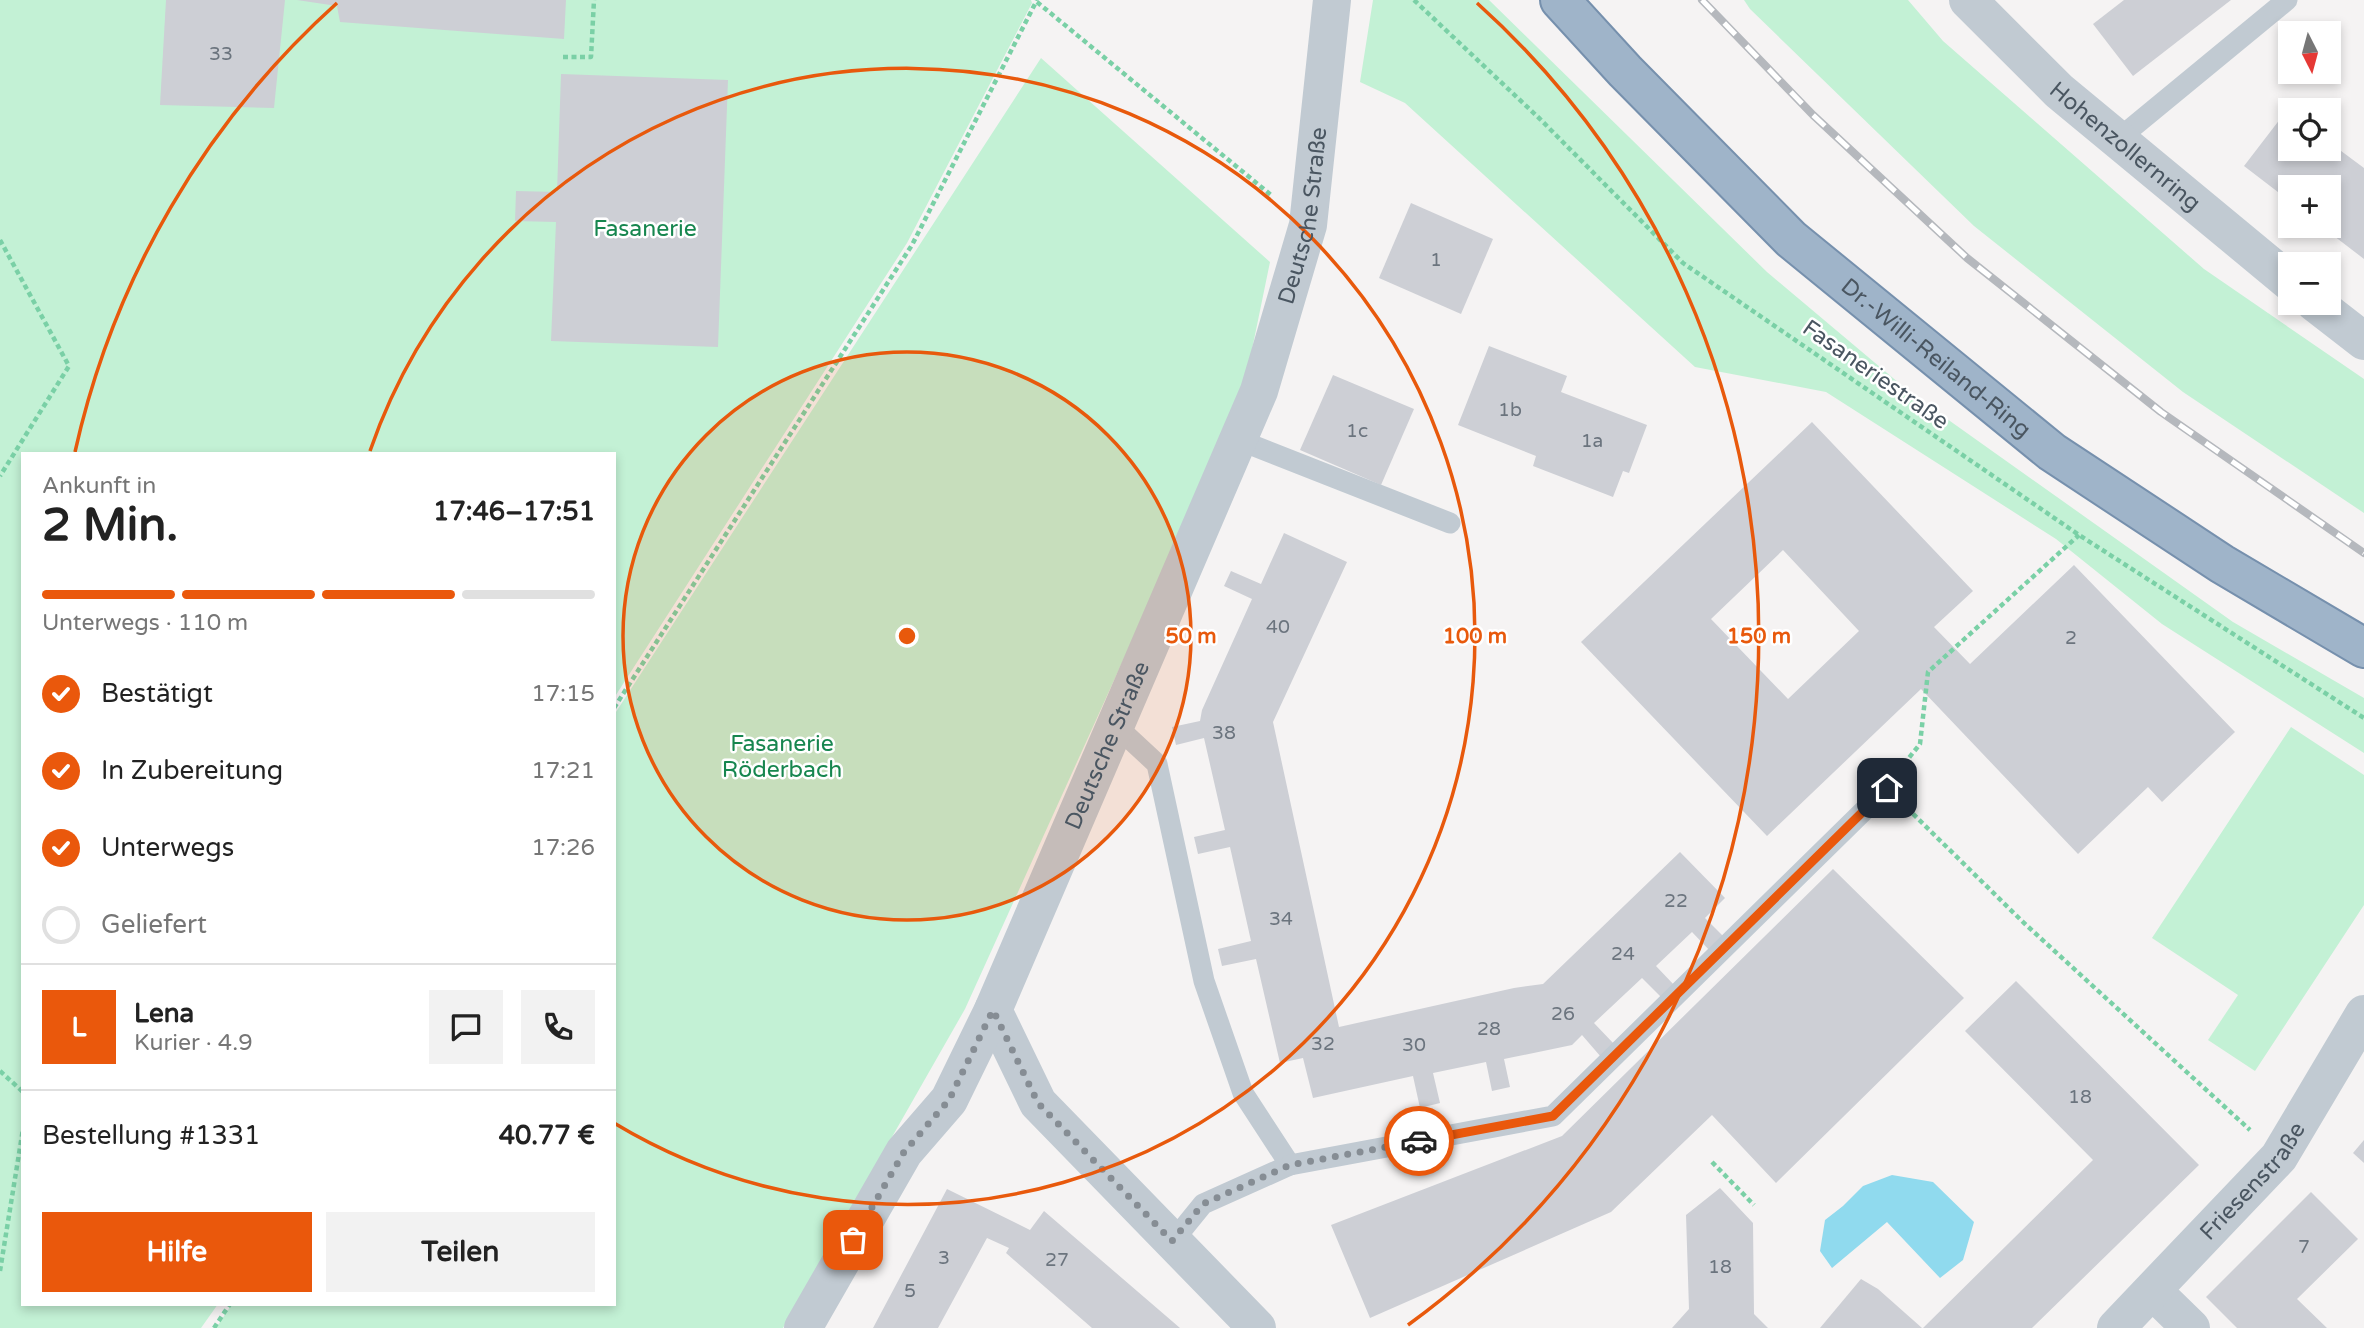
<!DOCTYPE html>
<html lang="de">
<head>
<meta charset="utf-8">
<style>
  body { margin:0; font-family:"Varela Round",sans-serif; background:#f2f2f2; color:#222; height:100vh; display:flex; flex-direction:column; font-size:26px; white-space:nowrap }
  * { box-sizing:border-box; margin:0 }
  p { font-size:23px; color:#767676 }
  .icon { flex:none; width:38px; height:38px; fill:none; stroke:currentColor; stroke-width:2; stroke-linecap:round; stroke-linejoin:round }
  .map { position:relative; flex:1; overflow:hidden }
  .drawer { position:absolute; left:21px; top:452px; width:595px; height:854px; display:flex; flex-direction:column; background:#fff; border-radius:0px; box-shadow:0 4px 10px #0003 }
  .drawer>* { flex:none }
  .needle { width:46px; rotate:174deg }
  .buttons { position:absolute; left:2278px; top:21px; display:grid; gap:14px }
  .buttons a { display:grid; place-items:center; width:63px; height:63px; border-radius:0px; background:#fff; box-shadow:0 4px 10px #0003; font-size:35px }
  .pin { position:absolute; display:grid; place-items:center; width:60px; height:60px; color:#fff; margin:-30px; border-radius:14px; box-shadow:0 4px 10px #0006 }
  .courier { position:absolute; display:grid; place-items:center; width:70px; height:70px; margin:-35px; border:5px solid #ea580c; border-radius:50%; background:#fff; color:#222; box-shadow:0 2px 9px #0007 }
  .overview em { font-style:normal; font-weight:800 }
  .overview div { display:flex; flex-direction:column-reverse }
  .overview { display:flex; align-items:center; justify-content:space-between; height:119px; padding:0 21px }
  h1 { font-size:46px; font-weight:800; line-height:52px }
  .bar { display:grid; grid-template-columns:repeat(4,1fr); gap:10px 7px; align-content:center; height:84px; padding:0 21px }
  .bar i { height:9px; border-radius:5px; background:#e0e0e0 }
  .bar .active { background:#ea580c }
  .bar p { grid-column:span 4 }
  .line { display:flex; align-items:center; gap:18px; padding:0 21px; border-top:2px solid #e0e0e0 }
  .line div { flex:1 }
  .round { display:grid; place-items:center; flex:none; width:74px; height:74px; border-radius:0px; background:#f2f2f2 }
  ol { padding:0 21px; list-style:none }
  li { display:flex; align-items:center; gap:21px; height:77px }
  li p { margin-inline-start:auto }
  li .icon { padding:7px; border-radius:50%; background:#ea580c; color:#fff; stroke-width:4 }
  li:last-child { color:#767676 }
  li i { width:38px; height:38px; border:4px solid #e0e0e0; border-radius:50% }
  .primary-button { display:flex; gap:14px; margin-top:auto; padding:14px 21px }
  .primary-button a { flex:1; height:80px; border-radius:0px; background:#ea580c; color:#fff; font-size:28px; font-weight:800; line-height:80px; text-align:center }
  .primary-button a+a { background:#f2f2f2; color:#222 }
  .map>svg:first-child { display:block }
  .green { fill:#c3f1d5 }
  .water { fill:#90daee }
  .building { fill:#cdcfd5; fill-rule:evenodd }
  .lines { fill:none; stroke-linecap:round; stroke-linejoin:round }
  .trunk-casing { stroke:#7690ad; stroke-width:42 }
  .path { stroke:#7ad0a6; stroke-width:4.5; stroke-dasharray:5 3.5; stroke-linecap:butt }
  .service { stroke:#c1cad2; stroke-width:21 }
  .minor { stroke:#c1cad2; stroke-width:38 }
  .trunk { stroke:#9fb4c9; stroke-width:38 }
  .rail-casing { stroke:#b5b8bd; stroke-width:8 }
  .rail { stroke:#fff; stroke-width:5; stroke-dasharray:16; stroke-linecap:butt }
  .done { stroke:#868d94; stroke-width:7; stroke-dasharray:0 12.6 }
  .route { stroke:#ea580c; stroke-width:9 }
  .ring { fill:none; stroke:#e8590c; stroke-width:3.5 }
  .labels { text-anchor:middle; stroke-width:5; stroke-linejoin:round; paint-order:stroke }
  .number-label { font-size:19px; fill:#6b747e }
  .street-label { font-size:23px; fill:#4a5661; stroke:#fff }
  .park-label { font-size:23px; fill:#17864f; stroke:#fff }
  .centre { fill:#e8590c; stroke:#fff; stroke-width:3.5 }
  .ring-label { font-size:21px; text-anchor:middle; font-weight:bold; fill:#e8590c; stroke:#fff; stroke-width:5; stroke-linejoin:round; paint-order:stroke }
</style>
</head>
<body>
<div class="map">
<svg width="2364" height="1328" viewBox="0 0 2364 1328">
  <rect width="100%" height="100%" fill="#f5f3f3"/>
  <g class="green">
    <path d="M0 0H1031L1032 3 907 243 614 698V453H23V1304H218L201 1328H0Z"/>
    <path d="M1373 0H1489L1767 272 1912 394 2233 622 2364 698V753L2162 624 2056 539 1826 392 1695 367 1405 103 1360 82Z"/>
    <path d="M1744 0H1908L1943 41 2204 269 2364 379V513L2183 392 1974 226 1750 9Z"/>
    <path d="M1041 58 1270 262 1242 398 965 1009 783 1328H216L232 1304H614V715Z"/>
    <path d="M2291 727 2364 775V905L2255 1071 2208 1040 2238 995 2152 938Z"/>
  </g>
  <path class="water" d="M1892 1175 1933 1182 1974 1222 1963 1260 1940 1278 1887 1222 1832 1268 1820 1251 1825 1220 1843 1206 1863 1186Z"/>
  <g class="building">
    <path d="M166 0H285L274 108 160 105Z"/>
    <path d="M297 0H566L564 39 340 22 337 6Z"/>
    <path d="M2124 0H2231L2133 76 2093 24Z"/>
    <path d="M561 74 728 80 718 347 551 341 556 222 515 221 516 191 557 192Z"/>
    <path d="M2287 110 2291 112V149H2329V142L2364 168V259L2321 226H2329V187H2291V202L2244 166Z"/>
    <path d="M1411 203 1493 239 1461 314 1379 278Z"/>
    <path d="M1489 346 1567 376 1561 392 1647 425 1629 473 1623 471 1613 497 1533 466 1536 456 1458 425Z"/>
    <path d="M1333 375 1414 409 1381 485 1300 450Z"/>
    <path d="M1812 422 1973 591 1934 627 1970 664 2074 565 2235 732 2162 802 2148 787 2078 854 1921 689 1767 836 1581 642ZM1783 550 1859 631 1788 699 1711 619Z"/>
    <path d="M1284 533 1347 562 1273 722 1339 1027 1514 988 1543 984 1680 852 1725 898 1705 918 1726 939 1712 953 1692 932 1656 966 1675 986 1662 998 1642 978 1594 1023 1614 1044 1601 1057 1582 1035 1572 1045 1504 1059 1510 1087 1492 1091 1486 1062 1433 1073 1440 1103 1420 1108 1413 1076 1313 1098 1303 1058 1280 1063 1256 959 1222 966 1218 949 1251 941 1230 847 1198 854 1194 837 1225 830 1204 738 1176 745 1172 727 1200 721 1202 710 1252 599 1224 586 1231 571 1261 584Z"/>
    <path d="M1833 869 1964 998 1776 1183 1712 1115 1611 1212 1370 1318 1331 1225 1562 1136Z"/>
    <path d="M2016 981 2199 1165 2032 1328H1923L2093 1160 1965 1031Z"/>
    <path d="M2364 1140V1163L2353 1153Z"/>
    <path d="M1720 1188 1753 1223 1754 1314 1768 1328H1672L1689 1309 1686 1215Z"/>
    <path d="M947 1189 1030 1230 1044 1211 1180 1328H1092L1006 1253 1009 1248 987 1238 938 1328H873Z"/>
    <path d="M2311 1192 2358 1239 2297 1299 2327 1328H2237L2206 1297Z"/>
    <path d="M1861 1279 1878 1289 1922 1328H1820Z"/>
  </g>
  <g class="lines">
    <defs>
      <g id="trunk">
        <path id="s4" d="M1560 0 1625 71 1791 239 2052 452 2222 564 2364 648"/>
      </g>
    </defs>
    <use href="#trunk" class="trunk-casing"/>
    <g class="path">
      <path d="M1414 0 1540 119 1683 263 2079 535 2364 718"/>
      <path d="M1037 2 1271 195"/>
      <path d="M563 57H591L594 0"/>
      <path d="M0 240 69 366 0 476"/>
      <path d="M614 708 912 245 1037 0"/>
      <path d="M1904 764 1920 744 1928 672 2079 535"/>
      <path d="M1907 808 2024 923 2250 1130"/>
      <path d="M0 1071 23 1092"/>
      <path d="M1712 1162 1754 1205"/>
      <path d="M0 1271 23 1129"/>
      <path d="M214 1328 230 1304"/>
    </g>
    <g class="service">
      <path d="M2117 140 2287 0"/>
      <path d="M1239 440 1450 523"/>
      <path d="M1115 725 1157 764 1204 981 1243 1093 1290 1165 1203 1204 1173 1241"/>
      <path d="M1290 1165 1553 1116 1887 788"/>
    </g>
    <g class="minor">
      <path id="s1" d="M1968 0 2059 91 2291 283"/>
      <path d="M2315 303 2364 341"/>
      <path d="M993 1010 1038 1103 1257 1328"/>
      <path d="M2153 1291 2191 1328"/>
      <path id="s2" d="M803 1328 904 1152 949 1100 993 1010 1259 391 1308 225 1332 0"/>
      <path id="s3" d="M2116 1328 2279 1157 2364 1014"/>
    </g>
    <use href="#trunk" class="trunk"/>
    <defs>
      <path id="rail" d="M1702 0 1813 115 1967 258 2161 412 2364 553"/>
    </defs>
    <use href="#rail" class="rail-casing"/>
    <use href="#rail" class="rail"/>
  </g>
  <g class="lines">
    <path class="done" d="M853 1240 904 1152 949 1100 993 1010 1038 1103 1172 1241 1203 1204 1290 1165 1419 1141"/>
    <path class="route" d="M1419 1141 1553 1116 1887 788"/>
  </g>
  <circle cx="907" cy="636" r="284" fill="#e8590c" fill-opacity=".12"/>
  <g class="ring">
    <circle cx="907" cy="636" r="284"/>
    <path d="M370 451A568 568 0 1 1 614 1123"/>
    <path d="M75 452A852 852 0 0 1 337 3M1477 3A852 852 0 0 1 1408 1325"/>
  </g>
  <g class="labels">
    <g class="number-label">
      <text x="221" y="60">33</text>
      <text x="1436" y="266">1</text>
      <text x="1510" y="416">1b</text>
      <text x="1357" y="437">1c</text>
      <text x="1592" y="447">1a</text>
      <text x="1278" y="633">40</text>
      <text x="2071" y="644">2</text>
      <text x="1224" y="739">38</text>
      <text x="1676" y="907">22</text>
      <text x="1281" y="925">34</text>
      <text x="1623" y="960">24</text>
      <text x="1563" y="1020">26</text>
      <text x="1489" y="1035">28</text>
      <text x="1323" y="1050">32</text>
      <text x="1414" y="1051">30</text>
      <text x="2080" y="1103">18</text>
      <text x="2304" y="1253">7</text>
      <text x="944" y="1264">3</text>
      <text x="1057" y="1266">27</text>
      <text x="1720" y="1273">18</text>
      <text x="910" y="1297">5</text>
    </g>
    <g class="street-label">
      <text dy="8" stroke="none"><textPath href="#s1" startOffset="215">Hohenzollernring</textPath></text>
      <text dy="8" stroke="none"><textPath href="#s2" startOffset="1227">Deutsche Straße</textPath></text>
      <text dy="8" stroke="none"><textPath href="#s4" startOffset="520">Dr.-Willi-Reiland-Ring</textPath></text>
      <text transform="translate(1876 374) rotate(35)" y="8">Fasaneriestraße</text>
      <text dy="8" stroke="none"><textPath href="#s2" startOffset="660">Deutsche Straße</textPath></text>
      <text dy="8" stroke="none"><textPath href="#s3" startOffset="201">Friesenstraße</textPath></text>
    </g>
    <g class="park-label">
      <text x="645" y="236">Fasanerie</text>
      <text x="782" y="751">Fasanerie<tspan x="782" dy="26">Röderbach</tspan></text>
    </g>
  </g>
  <circle cx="907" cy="636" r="10" class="centre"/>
  <g class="ring-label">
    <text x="1191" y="643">50 m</text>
    <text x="1475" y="643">100 m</text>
    <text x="1759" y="643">150 m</text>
  </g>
</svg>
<div class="buttons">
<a><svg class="needle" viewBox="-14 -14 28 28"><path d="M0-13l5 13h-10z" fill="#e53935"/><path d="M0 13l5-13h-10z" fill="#767676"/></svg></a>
<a><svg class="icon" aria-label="locate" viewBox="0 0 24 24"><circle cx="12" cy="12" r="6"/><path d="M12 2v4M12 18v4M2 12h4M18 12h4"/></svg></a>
<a>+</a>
<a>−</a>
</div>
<div class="pin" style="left:853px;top:1240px;background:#ea580c"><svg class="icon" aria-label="bag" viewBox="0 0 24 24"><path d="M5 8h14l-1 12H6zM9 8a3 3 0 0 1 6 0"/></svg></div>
<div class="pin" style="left:1887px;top:788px;background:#1f2937"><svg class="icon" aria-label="home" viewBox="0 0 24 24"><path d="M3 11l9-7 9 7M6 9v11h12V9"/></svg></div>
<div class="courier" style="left:1419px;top:1141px"><svg class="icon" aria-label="car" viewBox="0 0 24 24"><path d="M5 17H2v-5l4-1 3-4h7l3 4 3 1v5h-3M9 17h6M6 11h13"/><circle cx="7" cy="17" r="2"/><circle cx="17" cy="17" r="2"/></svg></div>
<section class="drawer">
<div class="overview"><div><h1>2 Min.</h1><p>Ankunft in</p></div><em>17:46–17:51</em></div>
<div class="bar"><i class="active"></i><i class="active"></i><i class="active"></i><i></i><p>Unterwegs · 110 m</p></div>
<ol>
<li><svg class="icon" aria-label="check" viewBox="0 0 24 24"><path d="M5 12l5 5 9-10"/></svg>Bestätigt<p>17:15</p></li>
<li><svg class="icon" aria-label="check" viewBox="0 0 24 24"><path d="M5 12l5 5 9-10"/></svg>In Zubereitung<p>17:21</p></li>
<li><svg class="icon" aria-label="check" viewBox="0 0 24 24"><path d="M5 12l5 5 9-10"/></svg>Unterwegs<p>17:26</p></li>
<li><i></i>Geliefert</li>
</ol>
<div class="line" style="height:126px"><b class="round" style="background:#ea580c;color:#fff">L</b><div><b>Lena</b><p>Kurier · 4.9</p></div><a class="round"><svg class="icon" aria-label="chat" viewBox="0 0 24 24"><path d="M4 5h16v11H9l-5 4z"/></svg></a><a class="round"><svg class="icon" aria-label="phone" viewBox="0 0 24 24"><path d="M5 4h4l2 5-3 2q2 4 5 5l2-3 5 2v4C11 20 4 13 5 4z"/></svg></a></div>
<div class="line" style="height:91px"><div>Bestellung #1331</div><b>40.77 €</b></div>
<div class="primary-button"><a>Hilfe</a><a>Teilen</a></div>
</section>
</div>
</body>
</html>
